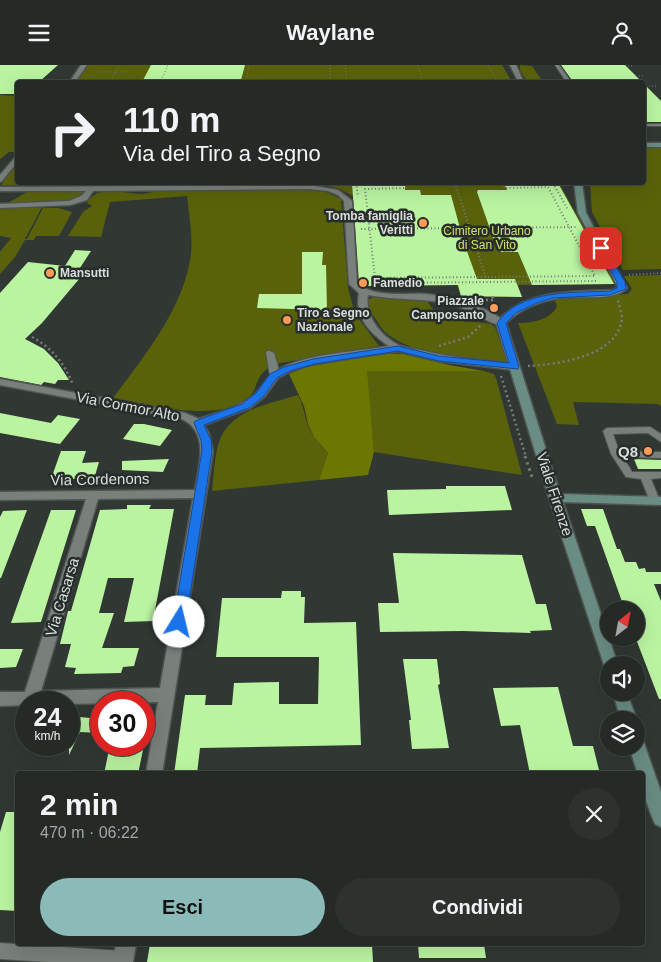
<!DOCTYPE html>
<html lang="it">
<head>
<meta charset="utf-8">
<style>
	body { margin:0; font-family:Helvetica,sans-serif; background:#2d322f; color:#f1f3f6; height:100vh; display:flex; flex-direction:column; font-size:19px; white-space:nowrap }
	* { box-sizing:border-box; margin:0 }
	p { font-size:16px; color:#a3a7a7 }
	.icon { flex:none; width:28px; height:28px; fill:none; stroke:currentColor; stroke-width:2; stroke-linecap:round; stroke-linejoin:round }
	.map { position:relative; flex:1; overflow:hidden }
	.drawer { position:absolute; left:15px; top:706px; width:630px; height:175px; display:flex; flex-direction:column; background:#252a27; border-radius:5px; box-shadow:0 5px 20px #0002,0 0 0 1px #424644 }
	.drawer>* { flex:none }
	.banner { position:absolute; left:15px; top:15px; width:631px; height:105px; border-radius:5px; box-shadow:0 5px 20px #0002,0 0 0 1px #424644; background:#252a27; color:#f1f3f6; overflow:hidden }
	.needle { width:32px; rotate:31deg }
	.fabs { position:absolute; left:600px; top:536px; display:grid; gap:10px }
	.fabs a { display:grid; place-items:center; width:45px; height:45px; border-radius:50%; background:#252a27; box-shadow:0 5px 20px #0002,0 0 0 1px #424644; font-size:25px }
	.speed { position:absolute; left:15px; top:626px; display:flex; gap:10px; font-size:25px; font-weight:700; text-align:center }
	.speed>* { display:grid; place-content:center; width:65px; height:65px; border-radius:50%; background:#252a27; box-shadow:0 5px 20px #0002,0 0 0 1px #424644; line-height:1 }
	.speed small { font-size:12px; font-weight:400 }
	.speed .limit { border:8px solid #d22; background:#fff; color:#111 }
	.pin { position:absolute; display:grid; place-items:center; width:42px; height:42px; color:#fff; margin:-21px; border-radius:10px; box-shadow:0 2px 8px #0006 }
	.me { position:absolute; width:55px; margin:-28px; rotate:9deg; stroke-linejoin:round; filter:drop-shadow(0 0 4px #0008) }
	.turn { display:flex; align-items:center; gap:18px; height:105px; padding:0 25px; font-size:22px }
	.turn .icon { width:65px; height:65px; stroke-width:2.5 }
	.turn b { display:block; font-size:35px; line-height:42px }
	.round { display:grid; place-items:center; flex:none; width:52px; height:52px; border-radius:26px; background:#2d322f }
	.headline { display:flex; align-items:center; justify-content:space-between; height:85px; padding:0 25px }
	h1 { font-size:30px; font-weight:800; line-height:38px }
	.button { display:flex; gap:10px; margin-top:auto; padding:10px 25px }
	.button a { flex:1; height:58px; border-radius:30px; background:#8bbbb9; color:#111; font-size:20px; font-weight:800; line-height:58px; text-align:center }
	.button a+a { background:#2d322f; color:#f1f3f6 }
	header { display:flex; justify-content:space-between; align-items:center; height:65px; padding:0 25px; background:#252a27; font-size:22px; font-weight:800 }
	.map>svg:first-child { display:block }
</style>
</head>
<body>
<header><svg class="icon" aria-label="menu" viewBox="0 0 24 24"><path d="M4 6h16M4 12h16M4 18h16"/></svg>Waylane<svg class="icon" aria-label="person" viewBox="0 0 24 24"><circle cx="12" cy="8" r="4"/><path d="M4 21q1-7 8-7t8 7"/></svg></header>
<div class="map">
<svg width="661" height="897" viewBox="0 0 661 897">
	<rect width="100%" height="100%" fill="#313834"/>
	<path fill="#59620a" d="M88,0H502L512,17L75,18Z
		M520,0L532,1L543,17H527L520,5Z
		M0,30L17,31V82L14,87H9L0,94Z
		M644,82H661V204L623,205L592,147L590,118H644Z
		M17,97L18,118H571H560L561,122L616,219L518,220L522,232H461L457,220L359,221L353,131L340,124L322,119L1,120Z
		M295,124L326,127L341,134L348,223L355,249L379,281L280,298C273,301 265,304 261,310C255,318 257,325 248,333C216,359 150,339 113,333C145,290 184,243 191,189C193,170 189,150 187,131L110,137L101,172L68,171L83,147L92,141L87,138C96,119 125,129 141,129C147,129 154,126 161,125Z
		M83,125L82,131L69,137L6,139L29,126Z
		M42,142L25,174H27L43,143H58L72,147L59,171H36L34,175H25L15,192L0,209V187L11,173L0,171V143Z
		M661,210V341L658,339L573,337L579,360L557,359L518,258C532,258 551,255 557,241L554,233L628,229L632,224L624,211Z
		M375,231L427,235C437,259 470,255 491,259L495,262L507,297L504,298C469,294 411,291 384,266C381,263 378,257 375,253C371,248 367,243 366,236Z
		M366,306H484L494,309L496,313L522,410L374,387Z
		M298,330C303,339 304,348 307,358C311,370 320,379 328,388L319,415L212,426C214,410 214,392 219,377C230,344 270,339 298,330Z"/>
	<path fill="#6c7701" d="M384,288L403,289L449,300L484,306H367L374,387L368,410L319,415L328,388L314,372L308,359L304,341L289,309L306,302Z"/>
	<path fill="#baf4a1" d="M0,0H58L39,17H18V29H0Z
		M151,0H245L241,15L235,17H142Z
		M561,0H625L643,18H574Z
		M644,19L661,36V57H644Z
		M352,118H405V125H420L421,130H451L464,178L477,214H515L522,232L461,231L458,220L365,221L359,217Z
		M504,118H558L614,219L532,220L518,187H501L497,178H495L477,127L478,125H507Z
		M75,185L91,186L78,206L85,207L42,258L25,274L44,284L58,298L69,315H58L55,319L44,317L41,320L0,312V228L28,197L65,201Z
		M302,187H323L322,200H326L327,245L257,243L259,229H302Z
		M0,348L51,358L58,350L80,354L60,379L0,368Z
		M134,359H144L172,365L160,381L123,374Z
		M61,386H86L82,398L99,397L94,414H51Z
		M169,394L163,407L122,405V396Z
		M634,394L661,395V404H638Z
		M446,421H505L512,445L389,450L387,425L446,424Z
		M127,440H151L149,444H174L153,556L124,557L134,513H108L99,548H114L102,583H139L134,601L123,602L121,608L74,609L76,603L65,602L71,579H60L68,546H71L100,445L127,444Z
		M581,444H603L617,484H620L625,497H636L639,504L645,503L646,507H661V519H654L661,536V634H659L636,574V545H625L595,461H587Z
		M27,445L1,513H0V452L3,446Z
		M51,445H76L41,557L11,558Z
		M393,488L522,490L536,539H546L552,565L530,566L531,568L463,566L380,567L378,538H399Z
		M282,526H301V532H305L304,558L356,557L361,680L200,683L197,709H174L185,630H206L205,640H232L234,618L279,617V639H318L319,592H216L222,533H281Z
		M0,584H23L16,602L0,603Z
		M403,594H437L440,619L438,620L449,683L412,684L409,655H411Z
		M558,622L573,681H593L600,709H530L520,660L501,661L493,623Z
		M69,651L101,654V668L80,667L69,690Z
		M110,680H144L138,709H104Z
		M6,747H18V846L0,845V767Z
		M150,879H372L373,897H147Z
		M418,879H484L486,893H419Z"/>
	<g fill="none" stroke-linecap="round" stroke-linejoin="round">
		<defs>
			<path id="lane" d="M555,0H559L572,18H567Z
				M644,59H661V61H644Z
				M267,286H270L274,288L278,301L277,313H271C268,305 268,296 266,288Z
				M650,362L661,369V377L648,368L613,369L619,386L661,387V393L623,392L632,407H661V413L651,414L660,436L655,439L650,436L641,414L626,412L611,389L603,366L607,363Z
				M0,878L123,886L129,888L131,894L130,897H48L0,894Z"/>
			<path id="street" d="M81,0H87L74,18H69Z
				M510,0H516L524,18H519Z
				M18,89V96L2,116L0,117V110Z
				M309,120L338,125L352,136L357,218C373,233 406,228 426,229C448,231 490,242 506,258L504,260C495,262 469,245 457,241C428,232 398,236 368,230C364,251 382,273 401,281C407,283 414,284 420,285C451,293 483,295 515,299L520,302L515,305L439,296L398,286L314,299L291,306L278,313L264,332L250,343L204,360L209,369L213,386L162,709H146L158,637L69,639V638H26V640L0,641V627H25L86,434L0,435V427L195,425C199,400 210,368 182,354L0,320V314L185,348L199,354C218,347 238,343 254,330C265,320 267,310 281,303C311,288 356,287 389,281C370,268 354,252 359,228L349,219L344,136L338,130L328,126L309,124L93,126L87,135L70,140L0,143V139L69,136L81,131L86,126H0V122ZM193,433L160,623L41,626L98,434Z
				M116,879H136L133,897H113Z"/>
			<path id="secondary" d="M644,78H661V82H644Z
				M574,118H582L586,148L627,223C614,237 580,230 560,233C540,236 520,244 506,258L560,429L661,432V440L563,437L618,600H609V606L604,600L549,433L496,258C524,224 573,227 613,225L618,222L578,148Z
				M613,628H627L637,655L636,657V655H621Z
				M636,671L642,673L644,678L661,727V762L655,759C648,743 642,726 642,709H638L629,682H636Z"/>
		</defs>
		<use href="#lane" stroke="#4f5451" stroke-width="2"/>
		<use href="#street" stroke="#4f5451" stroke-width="3"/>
		<use href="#secondary" stroke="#4f5451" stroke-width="3"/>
		<path stroke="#757b78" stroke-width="1" stroke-dasharray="1 2" stroke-linecap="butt" d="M330,0V18
			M345,0L347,17
			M418,0L423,17
			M488,0L498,17
			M628,1H632
			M99,7H128
			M639,11H644
			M347,17L498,16
			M109,18L120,0
			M160,18L168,0
			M246,18L249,0
			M649,21H656"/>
		<path stroke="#757b78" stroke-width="2" stroke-dasharray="1 2.5" stroke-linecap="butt" d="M356,118L358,132
			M406,118V123L365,124L375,213L595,211L548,122L505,123L502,118
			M455,118L486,213
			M508,118L554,120
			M553,118L568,145
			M357,120H395L396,118
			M361,164L577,162
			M629,210L661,208
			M378,218L597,216"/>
		<path stroke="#757b78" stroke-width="2.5" stroke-dasharray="2 3" stroke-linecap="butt" d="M486,235H494L492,231
			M32,272C53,284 64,298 73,320
			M439,281L468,272L481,260
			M528,301C558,299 617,292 622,254C622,248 619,241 618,235
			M501,311L526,392"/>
		<path stroke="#757b78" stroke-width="3" stroke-dasharray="2.5 4" stroke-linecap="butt" d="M525,391L532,412"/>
		<use href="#lane" fill="#79807c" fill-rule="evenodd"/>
		<use href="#street" fill="#79807c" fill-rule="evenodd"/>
		<use href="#secondary" fill="#698c84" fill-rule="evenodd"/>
	</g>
	<path fill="#1a73e8" stroke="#114b97" d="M598,181L605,183L625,217L626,224L610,230L553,233L537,238L516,248L506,258L519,302L518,304L439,296L398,286L314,299L290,306L277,313L263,332L249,343L204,360L211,375L212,386L186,557L184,561L179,563L175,561L173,557L202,386L201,375L194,358L195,356L242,339L256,328L270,309L284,302L313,294L398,281L439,291L509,298L497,258C520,224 573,228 610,226L617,223V217L597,183Z"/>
	<g fill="#fe9b58" stroke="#272d2a" stroke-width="2">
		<circle cx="423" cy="158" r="5"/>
		<circle cx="50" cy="208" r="5"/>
		<circle cx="363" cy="218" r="5"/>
		<circle cx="494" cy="243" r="5"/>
		<circle cx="287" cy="255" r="5"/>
		<circle cx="648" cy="386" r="5"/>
	</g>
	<g text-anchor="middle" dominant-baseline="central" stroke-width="5" stroke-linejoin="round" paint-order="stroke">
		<g font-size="12" font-weight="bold" fill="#dadedc" stroke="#272d2a" text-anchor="start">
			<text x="413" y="151" text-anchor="end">Tomba famiglia<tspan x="413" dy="14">Veritti</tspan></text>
			<text x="60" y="208">Mansutti</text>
			<text x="373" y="218">Famedio</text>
			<text x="484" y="236" text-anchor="end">Piazzale<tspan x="484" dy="14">Camposanto</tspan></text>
			<text x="297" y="248">Tiro a Segno<tspan x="297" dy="14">Nazionale</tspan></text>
		</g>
		<g font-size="12" fill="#d1e261" stroke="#272d2a">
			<text x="487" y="166">Cimitero Urbano<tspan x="487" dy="14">di San Vito</tspan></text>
		</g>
		<g font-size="15" fill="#dadedc" stroke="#272d2a">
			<text transform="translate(128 341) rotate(11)">Via Cormor Alto</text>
			<text transform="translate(100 414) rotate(-1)">Via Cordenons</text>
			<text transform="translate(555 429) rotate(72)">Viale Firenze</text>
			<text transform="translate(62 532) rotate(-73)">Via Casarsa</text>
		</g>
		<g font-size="15" font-weight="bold" fill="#dadedc" stroke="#272d2a" text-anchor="end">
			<text x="638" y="386">Q8</text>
		</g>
	</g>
</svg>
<div class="fabs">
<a><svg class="needle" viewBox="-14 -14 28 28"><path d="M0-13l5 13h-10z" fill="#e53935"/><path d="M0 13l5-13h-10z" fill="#a3a7a7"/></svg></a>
<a><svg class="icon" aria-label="sound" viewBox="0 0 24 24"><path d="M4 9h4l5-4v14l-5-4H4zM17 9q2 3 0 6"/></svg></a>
<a><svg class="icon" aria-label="layers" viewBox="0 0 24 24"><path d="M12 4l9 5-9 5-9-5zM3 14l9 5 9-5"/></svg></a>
</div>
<div class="speed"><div>24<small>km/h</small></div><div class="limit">30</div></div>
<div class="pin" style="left:601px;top:183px;background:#d93025"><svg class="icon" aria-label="arrive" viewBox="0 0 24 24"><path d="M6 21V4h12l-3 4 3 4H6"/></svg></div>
<svg class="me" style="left:179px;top:557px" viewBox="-20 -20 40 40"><circle r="19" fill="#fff"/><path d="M0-13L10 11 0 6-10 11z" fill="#1a73e8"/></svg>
<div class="banner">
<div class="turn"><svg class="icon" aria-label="right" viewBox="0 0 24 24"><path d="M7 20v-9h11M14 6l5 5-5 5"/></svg><div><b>110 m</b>Via del Tiro a Segno</div></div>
</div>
<section class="drawer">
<div class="headline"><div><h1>2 min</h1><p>470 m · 06:22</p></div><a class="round"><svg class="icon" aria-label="close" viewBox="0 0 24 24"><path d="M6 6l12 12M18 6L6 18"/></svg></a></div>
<div class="button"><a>Esci</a><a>Condividi</a></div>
</section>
</div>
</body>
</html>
